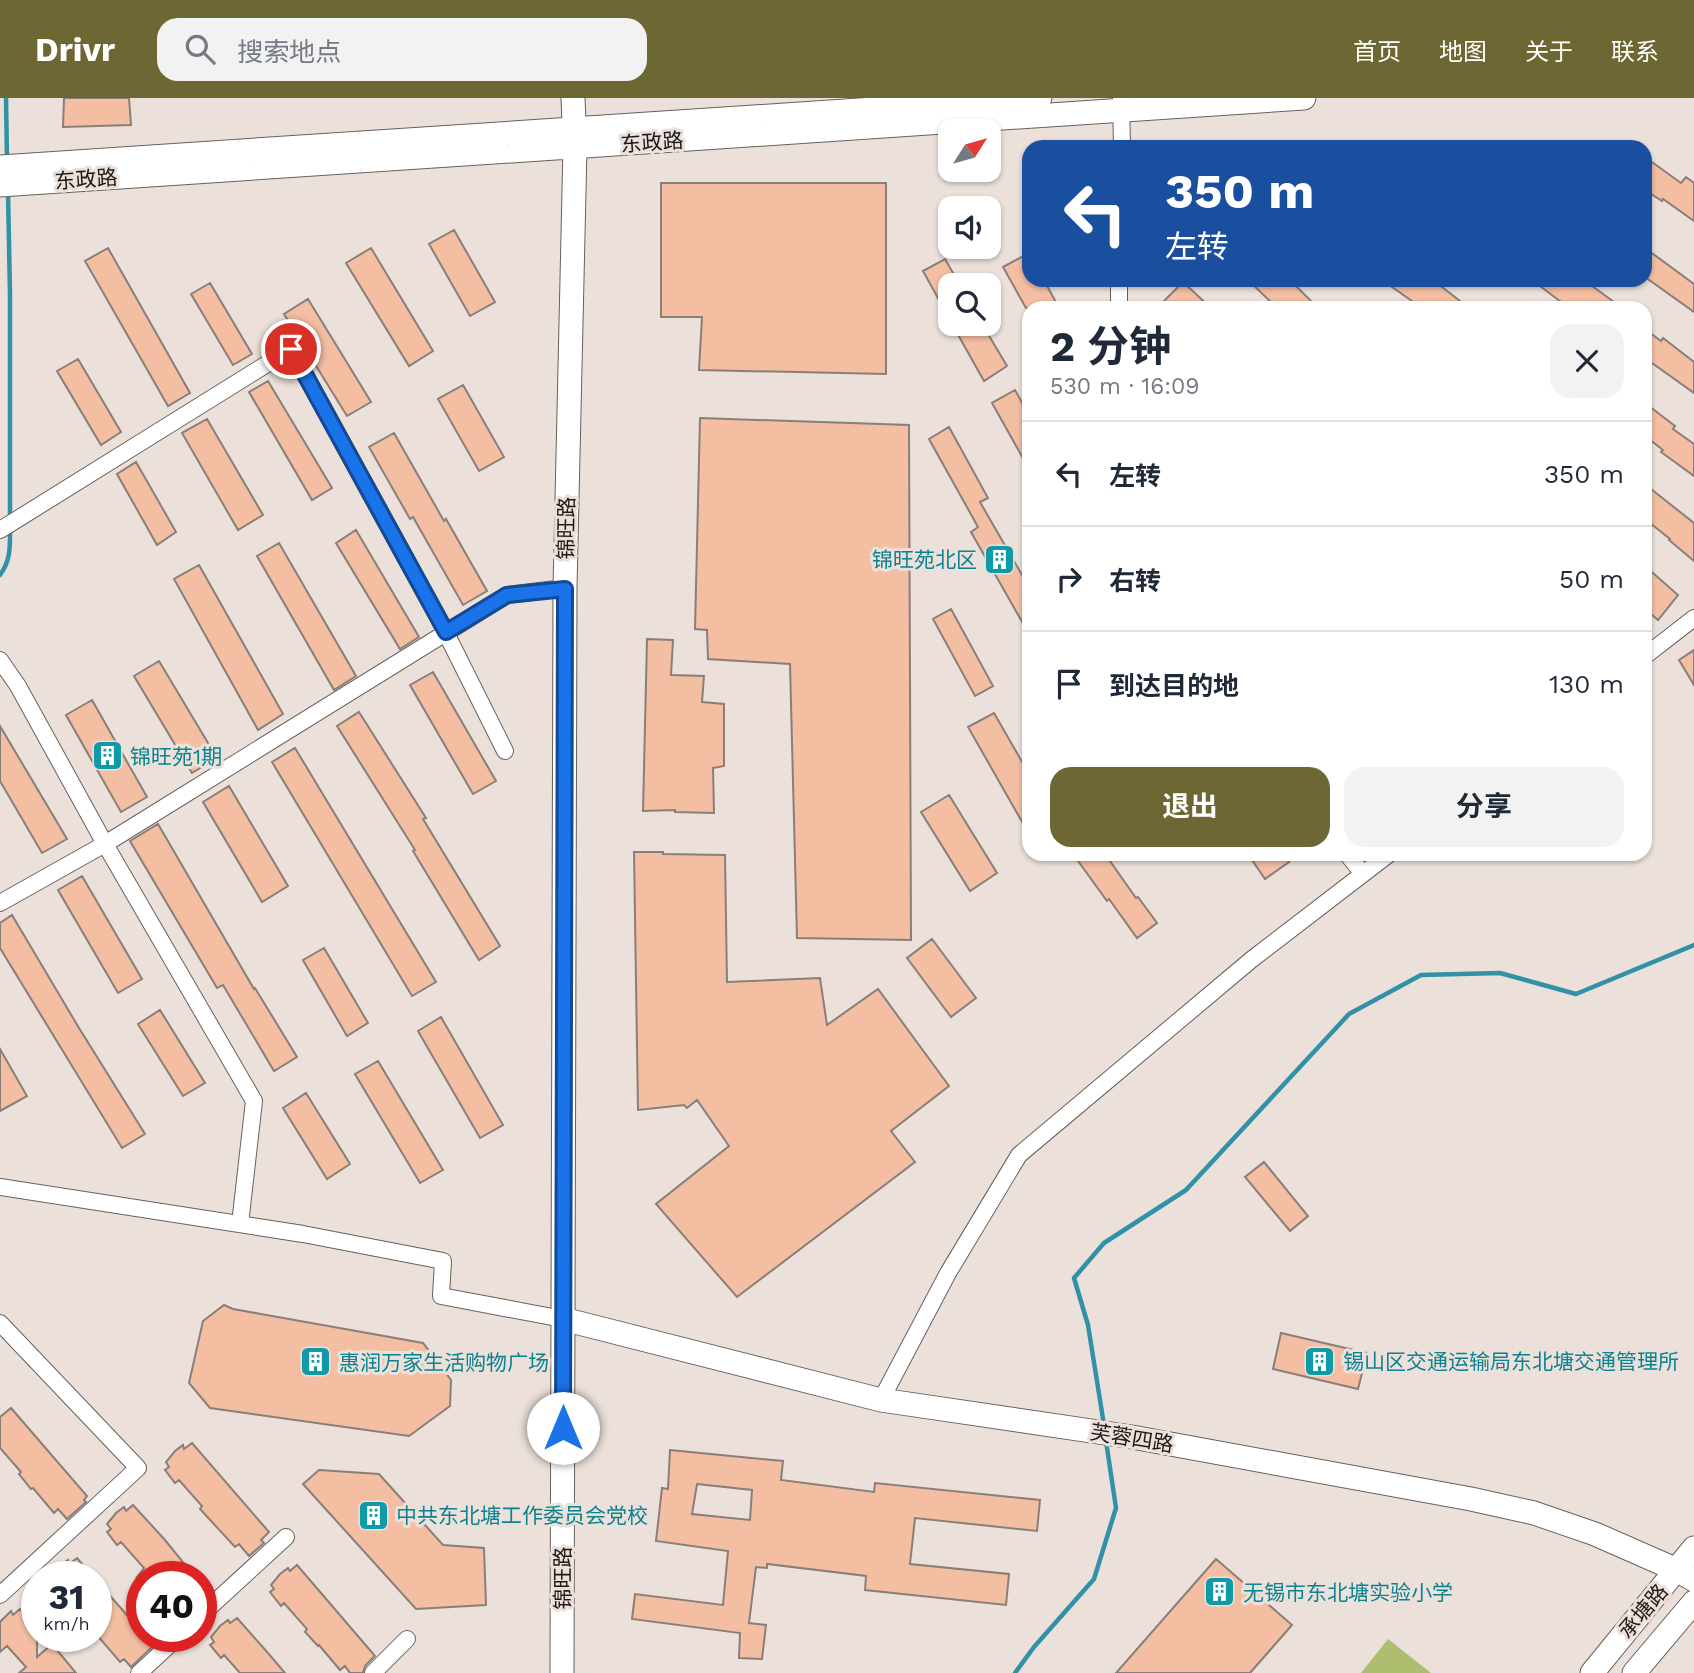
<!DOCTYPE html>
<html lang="zh">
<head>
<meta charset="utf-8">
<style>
	body { margin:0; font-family:"Work Sans","Noto Sans SC",sans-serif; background:#f2f2f3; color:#1f2937; height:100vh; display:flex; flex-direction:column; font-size:26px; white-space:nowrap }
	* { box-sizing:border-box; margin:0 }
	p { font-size:23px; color:#747a83 }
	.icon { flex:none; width:38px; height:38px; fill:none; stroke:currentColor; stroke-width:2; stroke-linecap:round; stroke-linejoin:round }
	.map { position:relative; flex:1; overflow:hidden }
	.panel { position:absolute; left:1022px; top:203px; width:630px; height:560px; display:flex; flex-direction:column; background:#fff; border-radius:21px; box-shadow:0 2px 5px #0004 }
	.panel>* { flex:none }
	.top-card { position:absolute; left:1022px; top:42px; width:630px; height:147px; border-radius:21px; box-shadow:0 2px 5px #0004; background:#1a4fa0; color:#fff; overflow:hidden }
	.needle { width:46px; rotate:53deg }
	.tools { position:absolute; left:938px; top:21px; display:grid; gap:14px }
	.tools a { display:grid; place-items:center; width:63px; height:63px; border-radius:14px; background:#fff; box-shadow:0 2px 5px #0004; font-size:35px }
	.speed { position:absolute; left:21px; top:1463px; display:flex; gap:14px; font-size:35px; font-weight:700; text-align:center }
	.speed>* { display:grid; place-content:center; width:91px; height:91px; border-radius:50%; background:#fff; box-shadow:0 2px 5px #0004; line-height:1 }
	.speed small { font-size:18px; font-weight:400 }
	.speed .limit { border:10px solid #d22; background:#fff; color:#111 }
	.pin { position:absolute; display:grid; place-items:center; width:60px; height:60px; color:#fff; margin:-30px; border:4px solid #fff; border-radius:50%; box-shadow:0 2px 7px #0007 }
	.me { position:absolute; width:77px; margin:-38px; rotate:0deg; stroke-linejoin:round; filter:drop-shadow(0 0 5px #0008) }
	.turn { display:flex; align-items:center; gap:24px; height:147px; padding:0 28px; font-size:32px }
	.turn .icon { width:91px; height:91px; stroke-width:2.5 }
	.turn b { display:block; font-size:49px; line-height:60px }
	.round { display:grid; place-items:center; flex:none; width:74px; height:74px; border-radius:21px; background:#f2f2f3 }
	.overview { display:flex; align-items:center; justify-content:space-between; height:119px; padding:0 28px }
	h1 { font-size:42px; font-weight:700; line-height:52px }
	.cta { display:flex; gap:14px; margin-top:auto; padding:14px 28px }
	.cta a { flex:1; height:80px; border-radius:21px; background:#6d6733; color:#fff; font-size:28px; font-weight:700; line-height:80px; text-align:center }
	.cta a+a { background:#f2f2f3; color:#1f2937 }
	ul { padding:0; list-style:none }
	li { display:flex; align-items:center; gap:21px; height:105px; padding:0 28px; border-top:2px solid #e0e1e3 }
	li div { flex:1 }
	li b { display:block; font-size:26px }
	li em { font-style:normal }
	header { display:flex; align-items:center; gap:42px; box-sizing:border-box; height:98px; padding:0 35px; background:#6d6733; color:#fff }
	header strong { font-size:33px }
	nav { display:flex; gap:38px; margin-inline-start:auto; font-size:24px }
	.search { width:490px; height:63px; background:#f2f2f3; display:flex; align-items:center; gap:18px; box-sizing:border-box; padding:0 24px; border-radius:21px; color:#747a83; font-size:26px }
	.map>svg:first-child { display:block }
</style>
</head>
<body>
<header>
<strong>Drivr</strong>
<div class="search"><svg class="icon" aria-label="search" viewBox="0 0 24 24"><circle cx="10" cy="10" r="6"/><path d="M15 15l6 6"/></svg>搜索地点</div>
<nav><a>首页</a><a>地图</a><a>关于</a><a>联系</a></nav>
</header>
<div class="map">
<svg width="1694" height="1575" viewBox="0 0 1694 1575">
	<rect width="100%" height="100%" fill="#ebe0da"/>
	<path fill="#adbe6e" d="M1388,1541L1431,1575H1361Z"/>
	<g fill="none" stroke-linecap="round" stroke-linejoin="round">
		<path stroke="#3191a6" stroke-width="4.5" d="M6,0L7,62
			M8,95L10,196V422
			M0,477C11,462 10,448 10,431
			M1104,1327L1088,1227L1074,1180L1104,1145L1186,1092L1349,916L1421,877L1500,875L1576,896L1694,847
			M1015,1575L1034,1549L1094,1481L1116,1410L1106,1343"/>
	</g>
	<path fill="#f3bea1" stroke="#897f7a" stroke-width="2" fill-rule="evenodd" d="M64,0H129L131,27L63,29Z
		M1645,59L1681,85L1686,79L1694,85V123L1663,101L1662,103L1645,92Z
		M661,85H886V276L699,272L702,219H661Z
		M454,132L495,204L470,218L429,146Z
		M108,150L190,295L168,308L85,163Z
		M371,150L433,253L409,268L346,165Z
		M1645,150L1694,186V214L1645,179Z
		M1029,155V182H1044L1059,210H1026L1003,169Z
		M945,161L960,187H950V222L923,173Z
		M1248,182H1290L1312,204L1306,210H1277Z
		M1382,182H1433L1469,210H1422Z
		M1532,182H1584L1622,210H1569Z
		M1183,184L1211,210H1157Z
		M210,185L252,256L233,267L191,196Z
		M308,201L371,304L347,318L284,216Z
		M952,226H982L1007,268L984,283Z
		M1645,231L1661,243L1663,240L1694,264V295L1645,260Z
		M78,261L121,334L101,347L57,273Z
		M268,283L332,390L312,402L249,294Z
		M463,287L504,359L479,373L438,301Z
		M1015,292L1029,317V371L992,305Z
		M1645,305L1675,328L1673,331L1694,346V378L1661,354L1663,352L1645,338Z
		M700,320L909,327L911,842L797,840L790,566L708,561L707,532L695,531Z
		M207,321L263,417L238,432L182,335Z
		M949,329L988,400L980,404L1029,489V536L971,434L978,429L929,341Z
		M394,335L444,423L446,421L487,493L463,507L413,419L410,421L369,349Z
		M136,364L176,434L157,447L117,376Z
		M1651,391L1694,425V463L1669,442L1670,441L1645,421V398Z
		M356,432L419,539L400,551L336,445Z
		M279,445L356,578L334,592L257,458Z
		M199,467L283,616L258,632L174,481Z
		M1645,468L1678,497L1658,522L1645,511Z
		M951,511L993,588L975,598L933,521Z
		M647,541L673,542L671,577L704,578L702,604L724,606V668L713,670L714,715L675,714V712L643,713Z
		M1694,552V587L1679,562Z
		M159,563L217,660L192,675L134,578Z
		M433,574L496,683L473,696L410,587Z
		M92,602L147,699L121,714L66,617Z
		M359,614L426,720L423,721L500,848L479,862L413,753L415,752L337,628Z
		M994,615L1029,676V736L968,629Z
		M0,628L67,741L42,755L0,683Z
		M295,650L436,884L412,898L272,664Z
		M229,688L288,788L262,804L203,704Z
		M949,697L997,775L970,793L921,714Z
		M158,726L254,891L255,890L297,959L274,973L223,887L217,890L130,743Z
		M634,754H663V756L725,757L727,884L820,880L827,927L878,891L949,988L891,1033L915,1064L737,1199L656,1106L729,1048L697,1002L687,1010L684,1007L638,1012Z
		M1073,756H1105L1136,800L1138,799L1157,825L1137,840L1109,801L1107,803Z
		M1248,756H1283L1289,764L1265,781Z
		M82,778L142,881L118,895L58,792Z
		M12,817L79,930L145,1036L122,1050L0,850V825Z
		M932,841L976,900L951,919L907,860Z
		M324,850L368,925L347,938L303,862Z
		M160,912L205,985L183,998L138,926Z
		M441,919L503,1027L480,1040L418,933Z
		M0,951L27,998L0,1013Z
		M378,963L443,1072L420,1085L355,976Z
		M306,995L350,1066L327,1081L283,1010Z
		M1264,1064L1308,1118L1290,1133L1245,1079Z
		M224,1207L233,1211L423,1245L451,1282L450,1308L409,1338L210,1310L189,1285L203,1223Z
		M1281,1235L1367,1255L1358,1291L1273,1271Z
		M11,1310L87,1398L84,1402L86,1404L67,1421L58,1411L54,1415L33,1390L31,1391L19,1376L21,1374L0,1350V1319Z
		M192,1345L269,1434L261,1442L264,1445L249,1458L239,1446L235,1449L200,1411L202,1408L179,1382L175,1385L165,1372L169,1369L166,1364L175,1353L183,1347L184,1351Z
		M670,1352L783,1363L781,1382L874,1394L875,1385L1040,1402L1037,1433L915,1420L910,1466L1009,1476L1006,1507L865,1492L866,1478L767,1466V1470L756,1469L749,1525L766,1527L762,1561L739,1560L740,1535L632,1521L635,1496L723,1507L728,1453L656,1443L662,1390L668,1391ZM697,1386L752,1392L750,1422L692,1416Z
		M319,1372L379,1376L443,1447L484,1450L486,1507L416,1511L303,1386Z
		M133,1407L165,1442L195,1479H137L144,1470L121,1444L117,1447L107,1434L111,1431L107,1426L116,1415L124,1409L126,1413Z
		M77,1460L93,1479H53L60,1468L68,1462L69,1466Z
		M1216,1461L1292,1527L1250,1575H1116Z
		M297,1467L375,1558L365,1568L363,1575H350L345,1568L340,1572L319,1547L318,1548L305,1534L307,1531L284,1505L281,1508L270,1494L274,1491L271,1487L280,1476L288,1470L290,1473Z
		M96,1482L142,1534V1538H145L153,1548L131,1569L124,1561L120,1564L96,1536Z
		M20,1511L37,1530V1559L52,1546L76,1575H19L26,1569L7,1548L0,1554V1524L11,1513L13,1517Z
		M237,1520L268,1555L285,1575H240L224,1557L221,1560L210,1547L214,1544L211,1539L220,1528L228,1522L230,1525Z"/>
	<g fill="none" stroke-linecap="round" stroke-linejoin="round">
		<defs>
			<path id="street" d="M1121,0L1122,49
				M1119,210V182
				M0,432L291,251L439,521L505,653
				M1645,558L1694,520
				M0,562L18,588L105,746L254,1003L240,1126
				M1347,756L1363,776
				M0,805L105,746L507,497L565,490
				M0,1089L303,1136L443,1163L441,1198L563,1221
				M0,1225L138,1370L0,1497
				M881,1302L948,1175L1019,1057L1251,862L1389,756
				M201,1517L286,1439
				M139,1575L179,1538
				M373,1575L407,1541"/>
			<path id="secondary" d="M0,69C347,48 693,21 1040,0
				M0,87L1304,0
				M563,1221L881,1302L1132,1339L1471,1401L1534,1415L1595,1436L1677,1472L1694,1482
				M562,1575L565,490L575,49L573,0
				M1592,1575L1694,1450
				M1634,1575L1694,1504"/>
		</defs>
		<use href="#street" stroke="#69605b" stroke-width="18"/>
		<use href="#secondary" stroke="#69605b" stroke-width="25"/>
		<use href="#street" stroke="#fff" stroke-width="16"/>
		<use href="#secondary" stroke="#fff" stroke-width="23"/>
	</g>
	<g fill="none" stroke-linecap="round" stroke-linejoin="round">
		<defs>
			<path id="route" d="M291,251L446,534L507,497L565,491L563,1330"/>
		</defs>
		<use href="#route" stroke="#114b97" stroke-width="18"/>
		<use href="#route" stroke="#1a73e8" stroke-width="12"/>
	</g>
	<defs>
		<symbol id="building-square" viewBox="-11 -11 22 22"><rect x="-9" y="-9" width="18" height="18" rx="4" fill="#0f9aa8" stroke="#ebe0da"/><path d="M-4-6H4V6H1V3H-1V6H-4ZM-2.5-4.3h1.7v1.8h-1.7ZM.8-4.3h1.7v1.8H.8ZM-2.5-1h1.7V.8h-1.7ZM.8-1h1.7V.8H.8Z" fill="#fff"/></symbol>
	</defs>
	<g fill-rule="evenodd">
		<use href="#building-square" x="982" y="444" width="35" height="35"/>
		<use href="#building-square" x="90" y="640" width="35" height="35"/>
		<use href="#building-square" x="1302" y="1246" width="35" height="35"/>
		<use href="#building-square" x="298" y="1246" width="35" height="35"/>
		<use href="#building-square" x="356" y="1400" width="35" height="35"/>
		<use href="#building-square" x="1202" y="1476" width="35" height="35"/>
	</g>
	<g text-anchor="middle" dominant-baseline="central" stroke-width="6" stroke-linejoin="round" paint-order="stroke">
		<g font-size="21" fill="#1d1917" stroke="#ebe0da">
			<text transform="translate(652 44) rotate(-4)">东政路</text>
			<text transform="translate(86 81) rotate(-4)">东政路</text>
			<text transform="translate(566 430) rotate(-89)">锦旺路</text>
			<text transform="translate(1132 1340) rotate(9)">芙蓉四路</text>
			<text transform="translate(562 1480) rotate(-90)">锦旺路</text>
			<text transform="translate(1643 1513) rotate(-50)">承塘路</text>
		</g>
		<g font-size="21" fill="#0d838f" stroke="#ebe0da" text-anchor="start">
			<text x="977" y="461" text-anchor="end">锦旺苑北区</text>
			<text x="130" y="658">锦旺苑1期</text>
			<text x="1343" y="1263">锡山区交通运输局东北塘交通管理所</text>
			<text x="339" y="1264">惠润万家生活购物广场</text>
			<text x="396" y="1417">中共东北塘工作委员会党校</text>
			<text x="1243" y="1494">无锡市东北塘实验小学</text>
		</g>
	</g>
</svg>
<div class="tools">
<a><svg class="needle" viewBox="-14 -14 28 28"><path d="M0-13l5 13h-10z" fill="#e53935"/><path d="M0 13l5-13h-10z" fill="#747a83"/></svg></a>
<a><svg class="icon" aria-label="sound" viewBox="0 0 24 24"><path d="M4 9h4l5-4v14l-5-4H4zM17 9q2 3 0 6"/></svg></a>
<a><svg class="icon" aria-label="search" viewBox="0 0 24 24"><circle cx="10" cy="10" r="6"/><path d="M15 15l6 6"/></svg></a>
</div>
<div class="speed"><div>31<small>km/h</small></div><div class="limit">40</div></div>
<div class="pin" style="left:291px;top:251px;background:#d93025"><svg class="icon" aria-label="arrive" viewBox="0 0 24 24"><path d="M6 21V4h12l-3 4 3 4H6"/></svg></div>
<svg class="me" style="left:563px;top:1330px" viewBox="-20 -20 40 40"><circle r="19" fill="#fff"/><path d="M0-13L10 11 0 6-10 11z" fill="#1a73e8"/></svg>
<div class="top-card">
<div class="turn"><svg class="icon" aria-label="left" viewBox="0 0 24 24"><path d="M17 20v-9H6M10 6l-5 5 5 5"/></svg><div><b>350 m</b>左转</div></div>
</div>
<section class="panel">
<div class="overview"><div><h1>2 分钟</h1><p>530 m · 16:09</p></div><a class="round"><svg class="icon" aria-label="close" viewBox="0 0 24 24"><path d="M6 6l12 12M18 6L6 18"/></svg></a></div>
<ul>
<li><svg class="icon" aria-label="left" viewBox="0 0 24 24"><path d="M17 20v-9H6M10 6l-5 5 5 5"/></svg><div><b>左转</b></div><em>350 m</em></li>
<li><svg class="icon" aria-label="right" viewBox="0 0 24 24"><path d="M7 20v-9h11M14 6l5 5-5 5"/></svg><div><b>右转</b></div><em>50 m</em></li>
<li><svg class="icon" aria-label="arrive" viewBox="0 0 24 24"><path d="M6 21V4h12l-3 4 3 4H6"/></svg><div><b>到达目的地</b></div><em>130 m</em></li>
</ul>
<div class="cta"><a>退出</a><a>分享</a></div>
</section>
</div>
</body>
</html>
